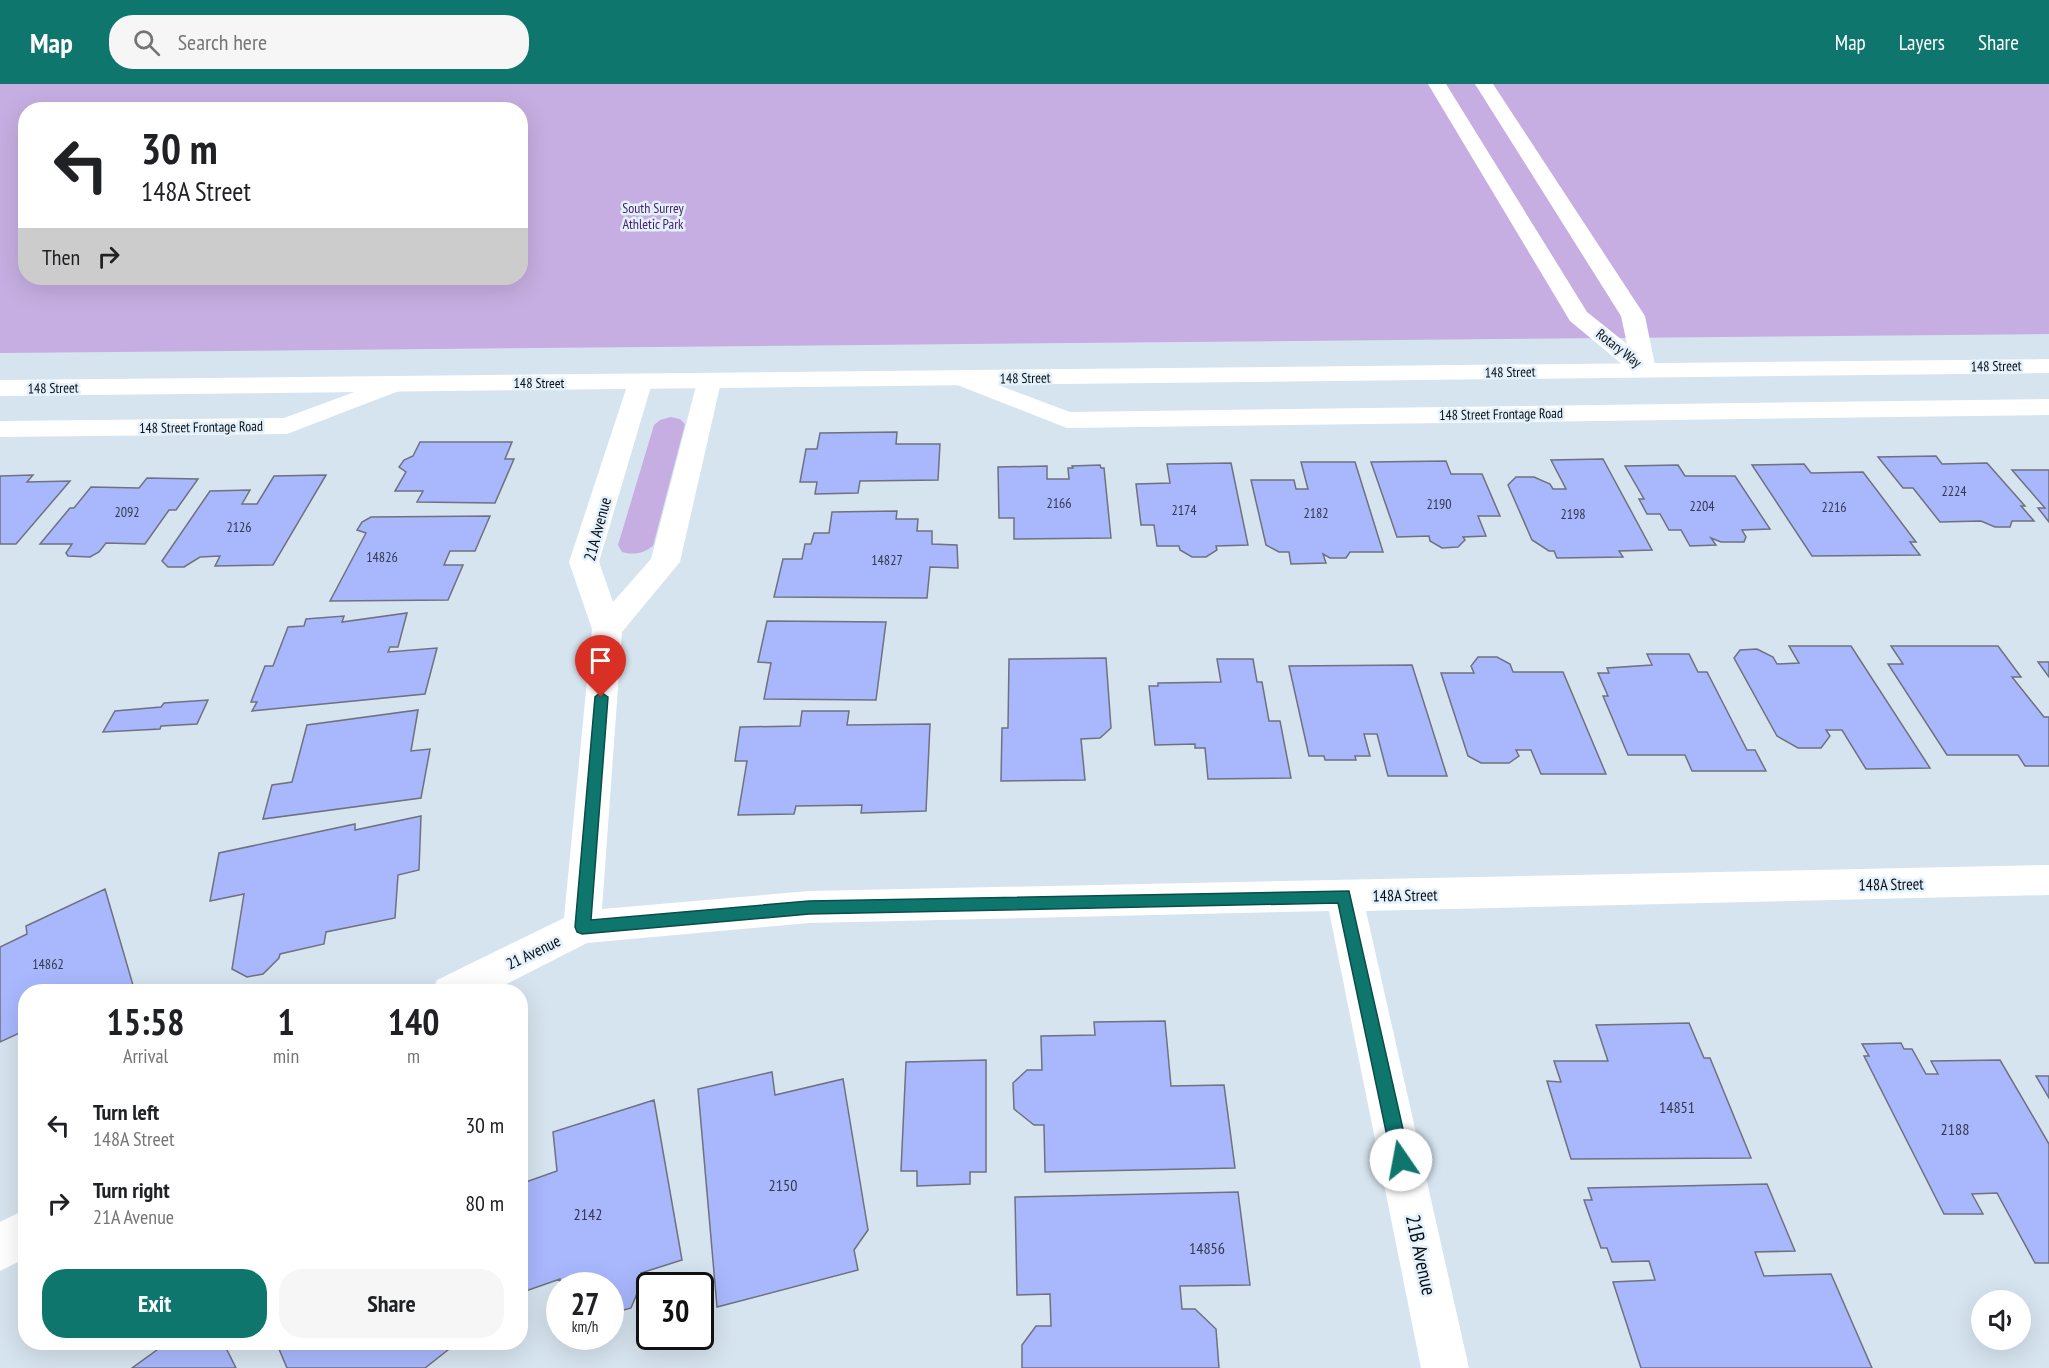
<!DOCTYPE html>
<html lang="en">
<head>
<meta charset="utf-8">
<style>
	body { margin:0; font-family:"PT Sans Narrow",sans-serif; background:#f6f6f6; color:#202124; height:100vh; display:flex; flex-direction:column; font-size:22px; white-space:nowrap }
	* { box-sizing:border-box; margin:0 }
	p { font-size:20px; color:#757577 }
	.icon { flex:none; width:33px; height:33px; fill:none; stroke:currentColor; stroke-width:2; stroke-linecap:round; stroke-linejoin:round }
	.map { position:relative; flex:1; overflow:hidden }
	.panel { position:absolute; left:18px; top:900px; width:510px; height:366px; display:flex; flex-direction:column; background:#fff; border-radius:24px; box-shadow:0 6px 24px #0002 }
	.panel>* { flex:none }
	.hud { position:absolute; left:18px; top:18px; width:510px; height:183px; border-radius:24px; box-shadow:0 6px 24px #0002; background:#fff; color:#202124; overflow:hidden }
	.buttons { position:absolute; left:1971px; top:1206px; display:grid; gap:12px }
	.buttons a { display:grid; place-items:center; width:60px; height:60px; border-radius:50%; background:#fff; box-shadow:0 6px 24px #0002; font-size:30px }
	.speed { position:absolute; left:546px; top:1188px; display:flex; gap:12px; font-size:30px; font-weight:700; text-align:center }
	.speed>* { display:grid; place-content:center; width:78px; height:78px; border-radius:50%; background:#fff; box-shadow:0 6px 24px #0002; line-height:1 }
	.speed small { font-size:15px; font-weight:400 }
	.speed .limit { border:3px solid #111; border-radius:9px; background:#fff; color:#111 }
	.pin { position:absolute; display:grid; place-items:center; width:51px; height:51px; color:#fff; margin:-62px -26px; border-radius:50% 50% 50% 0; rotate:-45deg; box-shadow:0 0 6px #0007 }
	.pin .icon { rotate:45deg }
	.me { position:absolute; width:66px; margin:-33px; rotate:348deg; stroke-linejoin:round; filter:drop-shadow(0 0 4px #0008) }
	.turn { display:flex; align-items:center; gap:21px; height:126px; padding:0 24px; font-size:27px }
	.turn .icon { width:78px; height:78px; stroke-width:2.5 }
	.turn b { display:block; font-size:42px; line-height:51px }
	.then { display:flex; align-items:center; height:57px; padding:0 24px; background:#0003; gap:12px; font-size:22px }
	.eta { display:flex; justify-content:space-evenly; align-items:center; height:102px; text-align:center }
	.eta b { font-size:36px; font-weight:600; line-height:42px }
	.primary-button { display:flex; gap:12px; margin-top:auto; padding:12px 24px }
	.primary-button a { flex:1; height:69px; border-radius:24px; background:#0f766e; color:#fff; font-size:24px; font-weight:600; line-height:69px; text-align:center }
	.primary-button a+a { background:#f6f6f6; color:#202124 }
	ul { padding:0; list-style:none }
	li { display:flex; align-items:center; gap:18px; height:78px; padding:0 24px }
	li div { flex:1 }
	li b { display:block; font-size:22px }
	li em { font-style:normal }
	header { display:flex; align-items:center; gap:36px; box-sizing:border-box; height:84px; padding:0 30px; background:#0f766e; color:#fff }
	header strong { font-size:28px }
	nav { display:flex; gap:33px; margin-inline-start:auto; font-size:21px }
	.search { width:420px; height:54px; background:#f6f6f6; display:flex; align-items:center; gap:15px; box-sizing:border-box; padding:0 21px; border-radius:24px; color:#757577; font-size:22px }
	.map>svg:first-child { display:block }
</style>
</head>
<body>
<header>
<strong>Map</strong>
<div class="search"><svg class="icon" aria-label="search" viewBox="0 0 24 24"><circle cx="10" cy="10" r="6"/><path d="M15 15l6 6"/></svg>Search here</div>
<nav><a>Map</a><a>Layers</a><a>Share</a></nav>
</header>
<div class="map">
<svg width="2049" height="1284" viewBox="0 0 2049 1284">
	<rect width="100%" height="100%" fill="#d6e4ef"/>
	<path fill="#c6aee2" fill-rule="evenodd" d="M0,0H2049V250L0,269ZM26,26H520V194H26Z
		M671,333L680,335L685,340L653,462C642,470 635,471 622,468L618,461L654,341L660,336Z"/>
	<path fill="#a9b8fd" stroke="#6e717f" stroke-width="1.5" d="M897,348L896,360H940L938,396L860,397L858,409L815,410L817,398H800L806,365H817L820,349Z
		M420,358H512L505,375H514L495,419L417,418L423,407H395L406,388L399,383L404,376L413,372Z
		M1936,372L1942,380L1987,379L2025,422H2021L2034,437H2012L2010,443H1995L1981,437L1940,438L1913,404H1903L1878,373Z
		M1603,375L1652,466L1619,467L1623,473L1557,474L1554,467H1549L1532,456L1508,401L1516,393H1534L1550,400L1553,405H1566L1551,376Z
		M1446,377L1451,390H1482L1500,432H1478L1486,452L1463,453L1465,456L1458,463L1442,464L1430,457L1429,452L1397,453L1371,378Z
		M1301,378H1355L1383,468H1350L1346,474H1330L1323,470L1326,479L1291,480L1289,468H1279L1266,461L1251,396H1294L1296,405H1308Z
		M1231,379L1248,461L1216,462L1217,466L1206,473H1192L1180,466L1179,462H1157L1154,441H1141L1136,400L1170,399L1167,380Z
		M1804,380L1811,389L1863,388L1916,458H1910L1920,471L1812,472L1752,381Z
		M1100,381L1101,384H1104L1111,454L1014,455V434H999L998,383L1047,382V395H1069L1068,384H1073L1072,382Z
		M1678,381L1685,392H1735L1770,445L1742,446L1746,453L1744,458H1721L1711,454L1716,461L1690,462L1681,446H1669L1660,430H1647L1639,415H1644L1625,382Z
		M2012,386H2049V438L2038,424H2045Z
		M33,391L27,398L70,397L16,460H0V392Z
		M326,391L273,481L215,482L220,472L200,473L184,483H168L162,477L210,407L250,406L242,420H257L274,392Z
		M147,394L198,395L176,426H169L145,460L106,459L99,468L90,473L68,472L66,469L72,460H40L70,424H74L91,403L139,404Z
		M897,427L896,435H918L917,447H932V460L957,461L958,484L930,483L927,514L774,513L783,475H802L805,460H811L814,449H829L832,428Z
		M490,432L475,467H450L444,481H463L448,516L330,517L366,449L357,446L362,438L371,433Z
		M407,529L398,563H390L388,568L437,564L425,610L252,627L257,618H251L265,582H273L288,543L304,542L306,535L344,532L342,538Z
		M767,537L886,538L876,616L764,615L771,579L758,578Z
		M1789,562H1851L1930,684L1866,685L1842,646H1826L1830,652L1821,664H1798L1777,652L1734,574L1740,566L1757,565L1773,573L1777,580L1799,579Z
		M1891,562H1998L2021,593H2012L2044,633H2049V682H2025L2018,671H1947L1888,580H1903Z
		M1647,570H1689L1698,588H1707L1747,666H1755L1766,687H1692L1685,671H1628L1603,612H1608L1598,589H1609L1607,584L1652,581Z
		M1478,573H1497L1510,580L1513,588H1563L1606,690H1541L1531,666H1516L1519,672L1509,679H1481L1468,672L1441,589H1474L1471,582Z
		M1106,574L1111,644L1100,654L1081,655L1085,696L1001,697L1002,644H1008L1009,575Z
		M1217,575H1253L1257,598H1262L1269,637H1280L1291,694L1208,695L1205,664H1195V660L1155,661L1149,602H1158V599L1221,598Z
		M2038,578H2049V593Z
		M1412,581L1447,692H1388L1377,650H1364L1370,672H1355L1356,676H1325L1324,672H1309L1289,582Z
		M208,616L197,640L161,642L160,645L103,648L115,627L161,623L164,619Z
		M418,626L411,667L430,665L421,714L263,735L272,701L292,698L307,641Z
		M802,627H849L847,641L930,640L926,727L861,729L862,721L796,722L794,730L738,731L747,677H735L740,643L800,642Z
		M421,732L419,786L398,791L395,834L326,848L324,860L280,870L279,874L263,890L247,893L232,885L244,810L210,817L219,769L355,740V746Z
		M105,805L135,908H26V946L0,958V863L27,850L26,842Z
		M1165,937L1171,1002L1224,1001L1235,1084L1045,1088L1044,1041H1034L1014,1025L1013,999L1027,986H1042L1041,952L1095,951L1094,938Z
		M1689,939L1704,974H1710L1751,1074L1571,1075L1547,997L1561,998L1554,977H1608L1596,941Z
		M1901,959L1904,965H1912L1926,990H1938L1931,977L2000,976L2049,1060V1179H2035L1997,1109L1972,1110L1983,1130H1944L1864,972H1869L1862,960Z
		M986,976V1088H970V1100L917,1102V1087H901L906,978Z
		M772,988L775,1011L843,995L868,1146L854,1166L858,1186L717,1223L698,1005Z
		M2036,992H2049V1014Z
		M654,1016L682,1176L641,1189V1200L631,1224L610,1230V1202H561L560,1195L520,1209V1100L557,1087L553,1048Z
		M1767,1100L1795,1167L1755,1168L1764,1192L1831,1190L1872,1284H1641L1613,1198L1655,1196L1649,1177L1612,1178L1607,1164H1601L1584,1116H1592L1588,1104Z
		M1238,1108L1250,1201L1180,1202L1182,1225H1195L1216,1245L1219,1284H1022V1261L1036,1242H1051L1050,1210L1017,1211L1015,1113Z
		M168,1258H223L236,1284H132Z
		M276,1258H458L425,1284H287Z"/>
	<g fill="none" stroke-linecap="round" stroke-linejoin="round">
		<path fill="#fff" fill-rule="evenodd" d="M1428,0H1446L1587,228L1627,260L1621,232L1475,0H1493L1645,232L1656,286L1653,291L1644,293L1635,291L1570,237Z
			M961,287L1070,328L2049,315V331L1067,344L952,299L949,294L952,289Z
			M709,291L718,293L721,298L680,478L622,548L602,825L809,807L2049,781V811L1366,827L1469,1284H1421L1329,827L809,839L587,859L491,908H432L437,896L564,834L592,545L569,478L628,299L631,294L640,292L649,294L652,299L599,478L613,518L651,475L697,298L700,293Z
			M395,293L404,295L407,300L404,305L287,350L0,353V337L284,334Z
			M26,1125V1174L0,1187V1138Z"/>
		<path fill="#fff" fill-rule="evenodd" d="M2049,275V289L0,312V296Z"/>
	</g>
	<path fill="#0f766e" stroke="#0a4d48" stroke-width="1.5" d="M601,608L608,613L591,836L809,817L1349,807L1410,1076L1407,1082L1401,1085L1395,1082L1392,1076L1338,819L809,830L582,850L577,848L575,843L595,613Z"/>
	<g text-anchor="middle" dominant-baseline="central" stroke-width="5" stroke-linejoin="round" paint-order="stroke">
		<g font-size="14" fill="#471c69" stroke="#e3f1fc">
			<text x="653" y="124">South Surrey<tspan x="653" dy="16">Athletic Park</tspan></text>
		</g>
		<g font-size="14" fill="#0a0e12" stroke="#e3f1fc">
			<text transform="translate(1619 264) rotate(38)">Rotary Way</text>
			<text transform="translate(1996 282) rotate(-1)">148 Street</text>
			<text transform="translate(1510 288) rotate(-1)">148 Street</text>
			<text transform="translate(1025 294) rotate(-1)">148 Street</text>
			<text x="539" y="299">148 Street</text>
			<text transform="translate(53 304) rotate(-1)">148 Street</text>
			<text transform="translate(1501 330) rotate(-1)">148 Street Frontage Road</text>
			<text transform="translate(201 343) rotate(-1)">148 Street Frontage Road</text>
		</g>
		<g font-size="14" fill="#32384d">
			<text x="1954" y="407">2224</text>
			<text x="1059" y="419">2166</text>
			<text x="1439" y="420">2190</text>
			<text x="1702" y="422">2204</text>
			<text x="1834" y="423">2216</text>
			<text x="1184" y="426">2174</text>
			<text x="127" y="428">2092</text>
			<text x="1316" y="429">2182</text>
			<text x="1573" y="430">2198</text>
			<text x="239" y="443">2126</text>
			<text x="382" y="473">14826</text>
			<text x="887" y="476">14827</text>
			<text x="48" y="880">14862</text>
		</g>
		<g font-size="16" fill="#0a0e12" stroke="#e3f1fc">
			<text transform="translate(597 445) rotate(-75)">21A Avenue</text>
			<text transform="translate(1891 800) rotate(-1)">148A Street</text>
			<text transform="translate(1405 811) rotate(-1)">148A Street</text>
			<text transform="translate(533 868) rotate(-26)">21 Avenue</text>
		</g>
		<g font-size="16" fill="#32384d">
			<text x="1677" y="1023">14851</text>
			<text x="1955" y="1045">2188</text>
			<text x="783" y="1101">2150</text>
			<text x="588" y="1130">2142</text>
			<text x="1207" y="1164">14856</text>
		</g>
		<g font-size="20" fill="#0a0e12" stroke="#e3f1fc">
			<text transform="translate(1421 1171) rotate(78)">21B Avenue</text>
		</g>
	</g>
</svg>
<div class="buttons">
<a><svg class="icon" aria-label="sound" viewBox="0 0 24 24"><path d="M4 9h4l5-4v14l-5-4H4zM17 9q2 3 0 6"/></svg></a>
</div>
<div class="speed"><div>27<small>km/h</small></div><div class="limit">30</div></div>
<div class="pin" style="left:601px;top:613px;background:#d93025"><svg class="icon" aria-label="arrive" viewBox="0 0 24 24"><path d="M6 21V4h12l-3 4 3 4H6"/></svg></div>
<svg class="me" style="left:1401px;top:1076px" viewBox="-20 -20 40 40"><circle r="19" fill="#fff"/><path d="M0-13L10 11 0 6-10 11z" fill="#0f766e"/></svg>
<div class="hud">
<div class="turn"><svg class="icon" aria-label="left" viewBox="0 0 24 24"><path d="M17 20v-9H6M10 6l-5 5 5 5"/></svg><div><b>30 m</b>148A Street</div></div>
<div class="then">Then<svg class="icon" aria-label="right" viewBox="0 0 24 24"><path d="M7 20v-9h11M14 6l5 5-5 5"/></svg></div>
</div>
<section class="panel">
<div class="eta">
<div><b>15:58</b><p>Arrival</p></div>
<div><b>1</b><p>min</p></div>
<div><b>140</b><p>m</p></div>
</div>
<ul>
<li><svg class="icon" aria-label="left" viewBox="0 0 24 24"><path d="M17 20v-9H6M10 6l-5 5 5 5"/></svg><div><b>Turn left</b><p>148A Street</p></div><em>30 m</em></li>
<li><svg class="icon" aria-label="right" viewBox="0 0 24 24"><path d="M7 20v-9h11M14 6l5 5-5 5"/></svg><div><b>Turn right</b><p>21A Avenue</p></div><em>80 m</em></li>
</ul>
<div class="primary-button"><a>Exit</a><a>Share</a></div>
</section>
</div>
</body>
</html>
